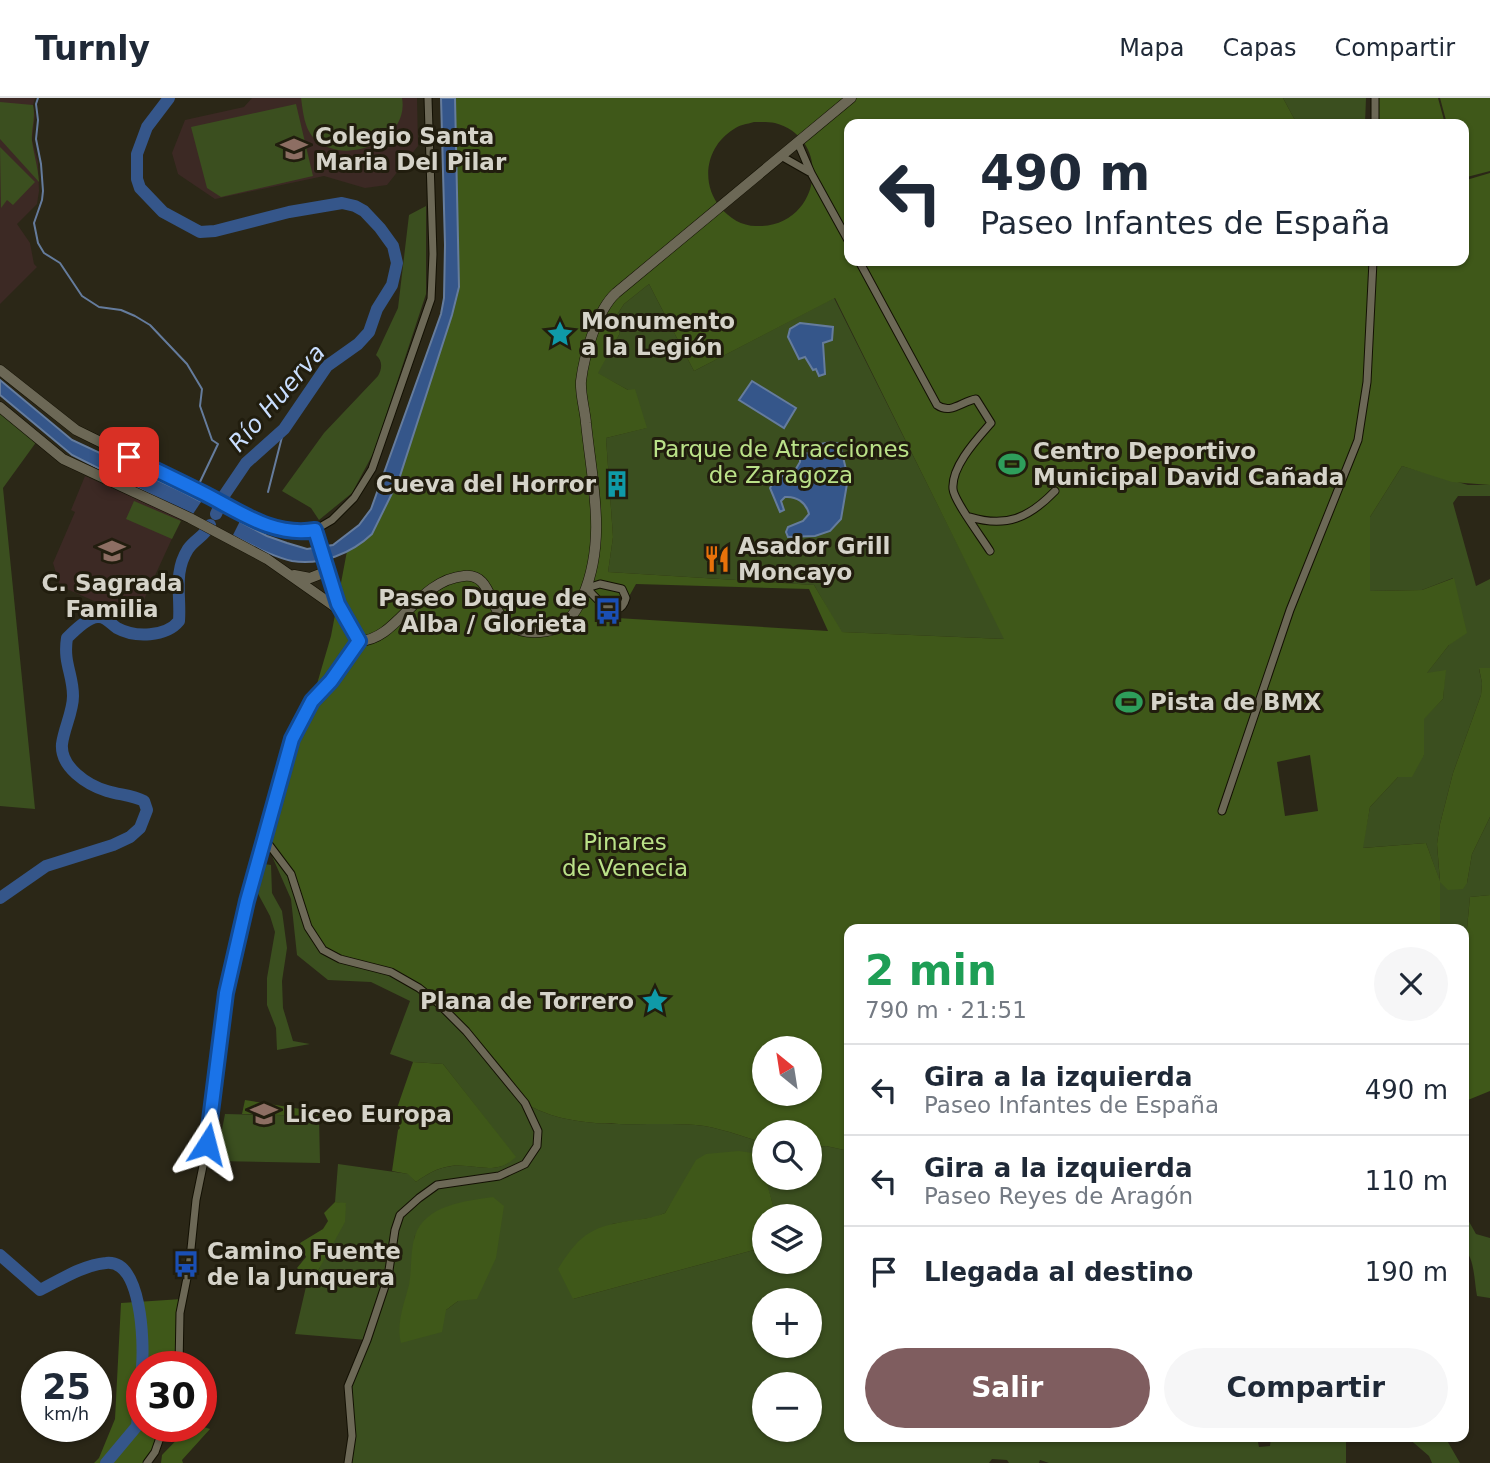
<!DOCTYPE html>
<html lang="es">
<head>
<meta charset="utf-8">
<style>
	body { margin:0; font-family:"DejaVu Sans",sans-serif; background:#f6f6f7; color:#1f2937; height:100vh; display:flex; flex-direction:column; font-size:26px; white-space:nowrap }
	* { box-sizing:border-box; margin:0 }
	p { font-size:23px; color:#747a83 }
	.icon { flex:none; width:38px; height:38px; fill:none; stroke:currentColor; stroke-width:2; stroke-linecap:round; stroke-linejoin:round }
	.map { position:relative; flex:1; overflow:hidden }
	.panel { position:absolute; left:844px; top:826px; width:625px; height:518px; display:flex; flex-direction:column; background:#fff; border-radius:14px; box-shadow:0 2px 5px #0004 }
	.panel>* { flex:none }
	.top-card { position:absolute; left:844px; top:21px; width:625px; height:147px; border-radius:14px; box-shadow:0 2px 5px #0004; background:#fff; color:#1f2937; overflow:hidden }
	.needle { width:46px; rotate:330deg }
	.controls { position:absolute; left:752px; top:938px; display:grid; gap:14px }
	.controls a { display:grid; place-items:center; width:70px; height:70px; border-radius:50%; background:#fff; box-shadow:0 2px 5px #0004; font-size:35px }
	.speed { position:absolute; left:21px; top:1253px; display:flex; gap:14px; font-size:35px; font-weight:700; text-align:center }
	.speed>* { display:grid; place-content:center; width:91px; height:91px; border-radius:50%; background:#fff; box-shadow:0 2px 5px #0004; line-height:1 }
	.speed small { font-size:18px; font-weight:400 }
	.speed .limit { border:10px solid #d22; background:#fff; color:#111 }
	.pin { position:absolute; display:grid; place-items:center; width:60px; height:60px; color:#fff; margin:-30px; border-radius:14px; box-shadow:0 4px 10px #0006 }
	.me { position:absolute; width:77px; margin:-38px; rotate:9deg; stroke-linejoin:round; filter:drop-shadow(0 0 5px #0008) }
	.turn { display:flex; align-items:center; gap:24px; height:147px; padding:0 21px; font-size:32px }
	.turn .icon { width:91px; height:91px; stroke-width:2.5 }
	.turn b { display:block; font-size:49px; line-height:60px }
	.round { display:grid; place-items:center; flex:none; width:74px; height:74px; border-radius:37px; background:#f6f6f7 }
	.overview { display:flex; align-items:center; justify-content:space-between; height:119px; padding:0 21px }
	h1 { font-size:42px; font-weight:600; line-height:52px; color:#1e9e55 }
	.cta { display:flex; gap:14px; margin-top:auto; padding:14px 21px }
	.cta a { flex:1; height:80px; border-radius:42px; background:#7f5d5f; color:#fff; font-size:28px; font-weight:600; line-height:80px; text-align:center }
	.cta a+a { background:#f6f6f7; color:#1f2937 }
	ul { padding:0; list-style:none }
	li { display:flex; align-items:center; gap:21px; height:91px; padding:0 21px; border-top:2px solid #e0e1e3 }
	li div { flex:1 }
	li b { display:block; font-size:26px }
	li em { font-style:normal }
	header { display:flex; align-items:center; gap:42px; box-sizing:border-box; height:98px; padding:0 35px; background:#fff; border-bottom:2px solid #e0e1e3 }
	header strong { font-size:33px }
	nav { display:flex; gap:38px; margin-inline-start:auto; font-size:24px }
	.map>svg:first-child { display:block }
</style>
</head>
<body>
<header>
<strong>Turnly</strong>
<nav><a>Mapa</a><a>Capas</a><a>Compartir</a></nav>
</header>
<div class="map">
<svg width="1490" height="1365" viewBox="0 0 1490 1365">
	<rect width="100%" height="100%" fill="#2b2717"/>
	<path fill="#3c2924" d="M0,0H35L33,7L35,18L32,42L38,64L39,93L37,106L17,126L30,145L34,166L37,169L0,206Z
		M252,0H417L418,48L387,87L365,90L324,78L215,101L178,76L172,55L185,22L244,9Z
		M85,378L181,421L135,521L60,488L53,465L75,414L71,412Z"/>
	<path fill="#3b4f1f" fill-rule="evenodd" d="M301,0H402C410,43 344,69 315,41C304,31 303,13 301,0Z
		M1283,0H1366L1365,26H1297Z
		M0,4L33,7C36,21 31,30 32,43C34,57 38,69 39,84L0,41Z
		M296,6L313,78L221,99L207,90L191,29Z
		M0,49L35,84L13,107L7,102L1,110Z
		M426,108V196L374,354L352,395L319,422L311,410L282,393L324,335L378,278C382,271 383,263 376,257L398,210L409,117Z
		M649,186L694,273L834,200L1005,541L841,534L814,487L608,474L613,439L606,340L646,330L628,292L597,275L620,235L613,223L624,206Z
		M0,310L37,343L3,390L35,711L0,708Z
		M1402,368L1468,387H1490V398H1458L1453,405L1476,488L1490,481V570L1479,571L1482,585L1481,597L1453,675L1440,726L1437,746L1440,784L1467,785L1472,756L1490,719V797L1470,799L1463,872V831H1440V784L1426,745L1362,750L1370,709L1398,679L1424,657V620L1443,601L1445,573L1426,576L1449,547L1453,480L1422,492L1370,493V419Z
		M134,403L181,423L172,441L126,421Z
		M264,740L391,874L439,906L525,1005C574,1035 641,1023 696,1027C719,1029 743,1039 765,1045V1077L759,1056L674,1101L665,1115L656,1119L612,1126L573,1201L765,1149V1164H810V1118H776L765,1080H810V1050L826,1048L849,1053V1339H1257L1259,1349L1270,1348L1271,1339H1346V1365H1049L1040,1362L1039,1365H1009L1007,1362L992,1361L989,1365H348V1288L367,1242L295,1236L308,1180L319,1171L346,1106L335,1104L338,1066L409,1076L416,1084C427,1076 437,1070 452,1068C475,1065 496,1079 515,1059L443,966L413,964L390,956L410,903L371,884L328,882L297,857L291,801ZM415,1137L458,1203L446,1212L411,1177ZM765,1202H810V1248H765ZM765,1286H810V1332H765Z
		M257,765L271,767L272,795L282,813L287,850L282,883L283,910L293,943L310,946L277,952L276,930L267,907V880L275,834L270,818L256,792Z
		M225,1016L319,1018L320,1065L216,1063Z
		M1463,1113L1476,1136L1490,1140V1200L1477,1198C1474,1183 1475,1160 1463,1149Z
		M1407,1339H1445L1460,1365H1432L1429,1358Z"/>
	<path fill="#3f5819" fill-rule="evenodd" d="M455,0H1283L1297,26H849V163H1463V83L1490,75V387L1452,384L1402,368L1370,419V493L1422,492L1454,480L1467,535L1449,547L1427,575L1446,572L1443,601L1424,621V657L1412,679H1398L1370,709L1363,750L1426,745L1440,783L1437,746L1440,726L1453,675L1481,597L1482,585L1479,570H1490V719L1472,756L1467,785L1463,791L1448,792L1440,784V831H849V1053L826,1048L810,1050V1034H765V1045C743,1039 719,1029 696,1027C641,1023 574,1035 525,1005L439,906L390,874L323,852L308,829L291,776L264,740L292,641L312,603L331,538L347,453L372,436L399,381L452,217L459,189ZM754,24C761,24 769,24 775,25C835,41 820,131 756,128C742,128 729,120 720,109C700,84 706,48 734,31C739,27 747,26 754,24ZM649,186L694,273L835,200L1004,541L842,534L814,487L608,474L613,439L606,340L647,330L635,291L628,292L598,275L620,235L613,223L624,206ZM636,486L809,491L828,533L617,520ZM1310,657L1318,713L1285,718L1277,664ZM765,950H810V996H765Z
		M1375,0H1438L1445,26H1375Z
		M1440,0H1490V73L1463,80V26H1447Z
		M1490,797V993L1463,1004V872L1470,799Z
		M413,964L443,966L516,1059C496,1079 475,1065 451,1068C437,1070 427,1076 416,1084L408,1076L392,1073L398,1032L400,1030L395,1016Z
		M245,1002L313,1013L318,1011L329,1018L328,1025L319,1024L318,1018L242,1016Z
		M739,1053L759,1056L776,1118H765V1149L573,1201L558,1171C578,1139 589,1129 628,1123C641,1121 653,1120 665,1115L696,1062L706,1056Z
		M493,1099L504,1108L496,1160L477,1201L458,1203L446,1212L442,1234L401,1245C396,1226 404,1206 409,1187C412,1171 410,1153 415,1138C425,1107 465,1103 493,1099Z
		M335,1104L346,1105L345,1124L319,1171L308,1180L297,1170L306,1159L300,1145L323,1131L328,1123L324,1115Z
		M182,1201L179,1269H142V1328H164L147,1365H94L99,1360L115,1321L121,1205Z
		M190,1328H201L210,1331L182,1362L183,1365H161L162,1357Z"/>
	<path fill="#35568a" stroke="#657c9d" stroke-width="2" d="M441,0H455L459,189L452,217L399,381L372,436C352,455 321,468 292,463C282,461 271,456 261,452L72,357L0,297V282L72,342L181,393L267,438L287,445L307,451L333,447L359,427L371,411L441,216L444,200L445,147Z
		M800,225L833,229L832,242L823,245L825,276L819,278L816,271L813,272L805,259L799,261L788,239L790,231Z
		M752,283L796,310L784,330L739,302Z
		M831,344L840,346L848,380L841,421L830,433L815,438L788,439L786,434L788,429L803,423L809,416C806,404 796,398 785,399L781,403L784,412L780,414L770,390L778,376L790,381L800,364V355H815L821,346Z"/>
	<path fill="#2b2717" d="M203,401L241,421L231,441L191,419Z"/>
	<g fill="none" stroke-linecap="round" stroke-linejoin="round">
		<path stroke="#657c9d" stroke-width="2" d="M38,0L36,6L38,22L36,41L41,66L43,93L42,102L34,125L38,145L44,155L60,165L82,198L99,209L121,212L135,218L150,227L187,266L202,291L200,308L212,342L218,346L199,386
			M268,394L284,331"/>
		<path stroke="#35568a" stroke-width="12" d="M169,0L147,29L137,56V81L140,90L163,114L200,134L215,133L289,114L342,105L355,108L364,113L380,130L393,148L397,165L392,187L377,211L369,234L358,246L327,268L284,331L246,365L225,396L216,416
			M0,800L46,768L113,747L130,739L140,730L147,712L144,703C132,697 120,697 107,693C87,687 60,669 62,646C64,630 73,614 73,598C73,576 63,565 67,540C74,533 89,518 99,519C106,519 111,526 117,530C135,540 166,539 179,523C181,497 173,475 188,451C195,441 205,438 210,427
			M0,1157L40,1192C60,1182 83,1167 106,1165C142,1161 144,1245 142,1269
			M106,1365L137,1328L142,1269"/>
		<defs>
			<path id="street" d="M1375,26V0
				M798,45L811,75L849,144
				M781,58L811,75
				M859,163L937,307C951,317 962,303 976,301L991,325C978,340 951,368 953,391C954,403 982,440 990,453
				M970,419C1006,430 1029,420 1055,393
				M315,432L332,422L354,400L372,371L431,201L433,156L428,0
				M600,486L622,491L626,500C619,526 595,500 587,490Z
				M1222,713L1290,512L1358,342L1367,284L1373,163
				M264,740L291,776L308,829L323,852L340,861L391,874L419,890L439,906L466,933L525,1005L538,1033L537,1048L525,1066L499,1078L437,1087L419,1100L400,1117L395,1132L388,1179L367,1242L348,1288L352,1338L348,1365
				M179,1269L180,1215L189,1170L196,1102L211,1029L224,904L257,765L298,626C316,597 341,573 359,543
				M147,1365L155,1354L164,1328"/>
			<path id="secondary" d="M0,272L76,332L202,394L251,422L284,431L303,433L315,432L338,506L359,543C397,543 417,482 464,478C503,474 480,544 547,533C566,530 576,515 583,498C607,441 592,385 586,325C585,312 580,296 581,283C584,258 597,212 616,195L851,0
				M0,309L63,361L190,420L267,461L341,513
				M294,477L310,480L328,473"/>
		</defs>
		<use href="#street" stroke="#131003" stroke-width="9"/>
		<use href="#secondary" stroke="#131003" stroke-width="11"/>
		<use href="#street" stroke="#6c6856" stroke-width="7"/>
		<use href="#secondary" stroke="#6c6856" stroke-width="10"/>
	</g>
	<g fill="none" stroke-linecap="round" stroke-linejoin="round">
		<defs>
			<path id="route" d="M129,359C154,371 179,383 203,395C239,413 272,439 315,432L338,506L359,543L331,583L312,603L292,641L247,803L226,895L207,1046"/>
		</defs>
		<use href="#route" stroke="#114b97" stroke-width="18"/>
		<use href="#route" stroke="#1a73e8" stroke-width="12"/>
	</g>
	<defs>
		<symbol id="school-bare" viewBox="-9 -9 18 18"><path d="M0-5L7-2L0 1L-7-2ZM-4 1L0 2.5L4 1V4Q0 6-4 4Z" fill="#8d6e63" stroke="#211d0e" stroke-width="2.5" paint-order="stroke"/></symbol>
		<symbol id="sight-bare" viewBox="-9 -9 18 18"><path d="M0-6L1.8-2.2L6-1.7L2.9 1.2L3.7 5.4L0 3.3L-3.7 5.4L-2.9 1.2L-6-1.7L-1.8-2.2Z" fill="#0f9aa8" stroke="#211d0e" stroke-width="2.5" paint-order="stroke"/></symbol>
		<symbol id="stadium-bare" viewBox="-9 -9 18 18"><path d="M0-5a6.5 5 0 1 0 0 10a6.5 5 0 1 0 0-10ZM-3.5-1.8h7v3.6h-7Z" fill="#2e9e5b" stroke="#211d0e" stroke-width="2.5" paint-order="stroke"/></symbol>
		<symbol id="building-bare" viewBox="-9 -9 18 18"><path d="M-4-6H4V6H1V3H-1V6H-4ZM-2.5-4.3h1.7v1.8h-1.7ZM.8-4.3h1.7v1.8H.8ZM-2.5-1h1.7V.8h-1.7ZM.8-1h1.7V.8H.8Z" fill="#0f9aa8" stroke="#211d0e" stroke-width="2.5" paint-order="stroke"/></symbol>
		<symbol id="restaurant-bare" viewBox="-9 -9 18 18"><path d="M-5-6h1v4h1v-4h1v4h1v-4h1v5L-1.5 .5V6h-2V.5L-5-1ZM5-6V6H3V1.5H1.5Q1.5-4 5-6Z" fill="#e8710a" stroke="#211d0e" stroke-width="2.5" paint-order="stroke"/></symbol>
		<symbol id="bus-bare" viewBox="-9 -9 18 18"><path d="M-5-6H5V4H4V6H2V4H-2V6H-4V4H-5ZM-3.5-4V0h7V-4ZM-3.5 1.2v1.5H-2V1.2ZM2 1.2v1.5H3.5V1.2Z" fill="#1a4fb4" stroke="#211d0e" stroke-width="2.5" paint-order="stroke"/></symbol>
	</defs>
	<g fill-rule="evenodd">
		<use href="#school-bare" x="275" y="32" width="38" height="38"/>
		<use href="#sight-bare" x="541" y="217" width="38" height="38"/>
		<use href="#stadium-bare" x="993" y="347" width="38" height="38"/>
		<use href="#building-bare" x="598" y="367" width="38" height="38"/>
		<use href="#school-bare" x="93" y="434" width="38" height="38"/>
		<use href="#restaurant-bare" x="698" y="442" width="38" height="38"/>
		<use href="#bus-bare" x="589" y="494" width="38" height="38"/>
		<use href="#stadium-bare" x="1110" y="585" width="38" height="38"/>
		<use href="#sight-bare" x="636" y="884" width="38" height="38"/>
		<use href="#school-bare" x="245" y="997" width="38" height="38"/>
		<use href="#bus-bare" x="167" y="1147" width="38" height="38"/>
	</g>
	<g text-anchor="middle" dominant-baseline="central" stroke-width="6" stroke-linejoin="round" paint-order="stroke">
		<g font-size="23" font-weight="bold" fill="#d5d3c9" stroke="#211d0e" text-anchor="start">
			<text x="315" y="38">Colegio Santa<tspan x="315" dy="26">Maria Del Pilar</tspan></text>
			<text x="581" y="223">Monumento<tspan x="581" dy="26">a la Legión</tspan></text>
			<text x="1033" y="353">Centro Deportivo<tspan x="1033" dy="26">Municipal David Cañada</tspan></text>
			<text x="596" y="386" text-anchor="end">Cueva del Horror</text>
			<text x="738" y="448">Asador Grill<tspan x="738" dy="26">Moncayo</tspan></text>
			<text x="112" y="485" text-anchor="middle">C. Sagrada<tspan x="112" dy="26">Familia</tspan></text>
			<text x="587" y="500" text-anchor="end">Paseo Duque de<tspan x="587" dy="26">Alba / Glorieta</tspan></text>
			<text x="1150" y="604">Pista de BMX</text>
			<text x="634" y="903" text-anchor="end">Plana de Torrero</text>
			<text x="285" y="1016">Liceo Europa</text>
			<text x="207" y="1153">Camino Fuente<tspan x="207" dy="26">de la Junquera</tspan></text>
		</g>
		<g font-size="23" fill="#bae188" stroke="#211d0e">
			<text x="781" y="351">Parque de Atracciones<tspan x="781" dy="26">de Zaragoza</tspan></text>
			<text x="625" y="744">Pinares<tspan x="625" dy="26">de Venecia</tspan></text>
		</g>
		<g font-size="24" font-style="italic" fill="#c9defe" stroke="#211d0e">
			<text transform="translate(277 300) rotate(-49)">Río Huerva</text>
		</g>
	</g>
</svg>
<div class="controls">
<a><svg class="needle" viewBox="-14 -14 28 28"><path d="M0-13l5 13h-10z" fill="#e53935"/><path d="M0 13l5-13h-10z" fill="#747a83"/></svg></a>
<a><svg class="icon" aria-label="search" viewBox="0 0 24 24"><circle cx="10" cy="10" r="6"/><path d="M15 15l6 6"/></svg></a>
<a><svg class="icon" aria-label="layers" viewBox="0 0 24 24"><path d="M12 4l9 5-9 5-9-5zM3 14l9 5 9-5"/></svg></a>
<a>+</a>
<a>−</a>
</div>
<div class="speed"><div>25<small>km/h</small></div><div class="limit">30</div></div>
<div class="pin" style="left:129px;top:359px;background:#d93025"><svg class="icon" aria-label="arrive" viewBox="0 0 24 24"><path d="M6 21V4h12l-3 4 3 4H6"/></svg></div>
<svg class="me" style="left:207px;top:1046px" viewBox="-20 -20 40 40"><path d="M0-17L14 15 0 8-14 15z" fill="#1a73e8" stroke="#fff" stroke-width="4"/></svg>
<div class="top-card">
<div class="turn"><svg class="icon" aria-label="left" viewBox="0 0 24 24"><path d="M17 20v-9H6M10 6l-5 5 5 5"/></svg><div><b>490 m</b>Paseo Infantes de España</div></div>
</div>
<section class="panel">
<div class="overview"><div><h1>2 min</h1><p>790 m · 21:51</p></div><a class="round"><svg class="icon" aria-label="close" viewBox="0 0 24 24"><path d="M6 6l12 12M18 6L6 18"/></svg></a></div>
<ul>
<li><svg class="icon" aria-label="left" viewBox="0 0 24 24"><path d="M17 20v-9H6M10 6l-5 5 5 5"/></svg><div><b>Gira a la izquierda</b><p>Paseo Infantes de España</p></div><em>490 m</em></li>
<li><svg class="icon" aria-label="left" viewBox="0 0 24 24"><path d="M17 20v-9H6M10 6l-5 5 5 5"/></svg><div><b>Gira a la izquierda</b><p>Paseo Reyes de Aragón</p></div><em>110 m</em></li>
<li><svg class="icon" aria-label="arrive" viewBox="0 0 24 24"><path d="M6 21V4h12l-3 4 3 4H6"/></svg><div><b>Llegada al destino</b></div><em>190 m</em></li>
</ul>
<div class="cta"><a>Salir</a><a>Compartir</a></div>
</section>
</div>
</body>
</html>
